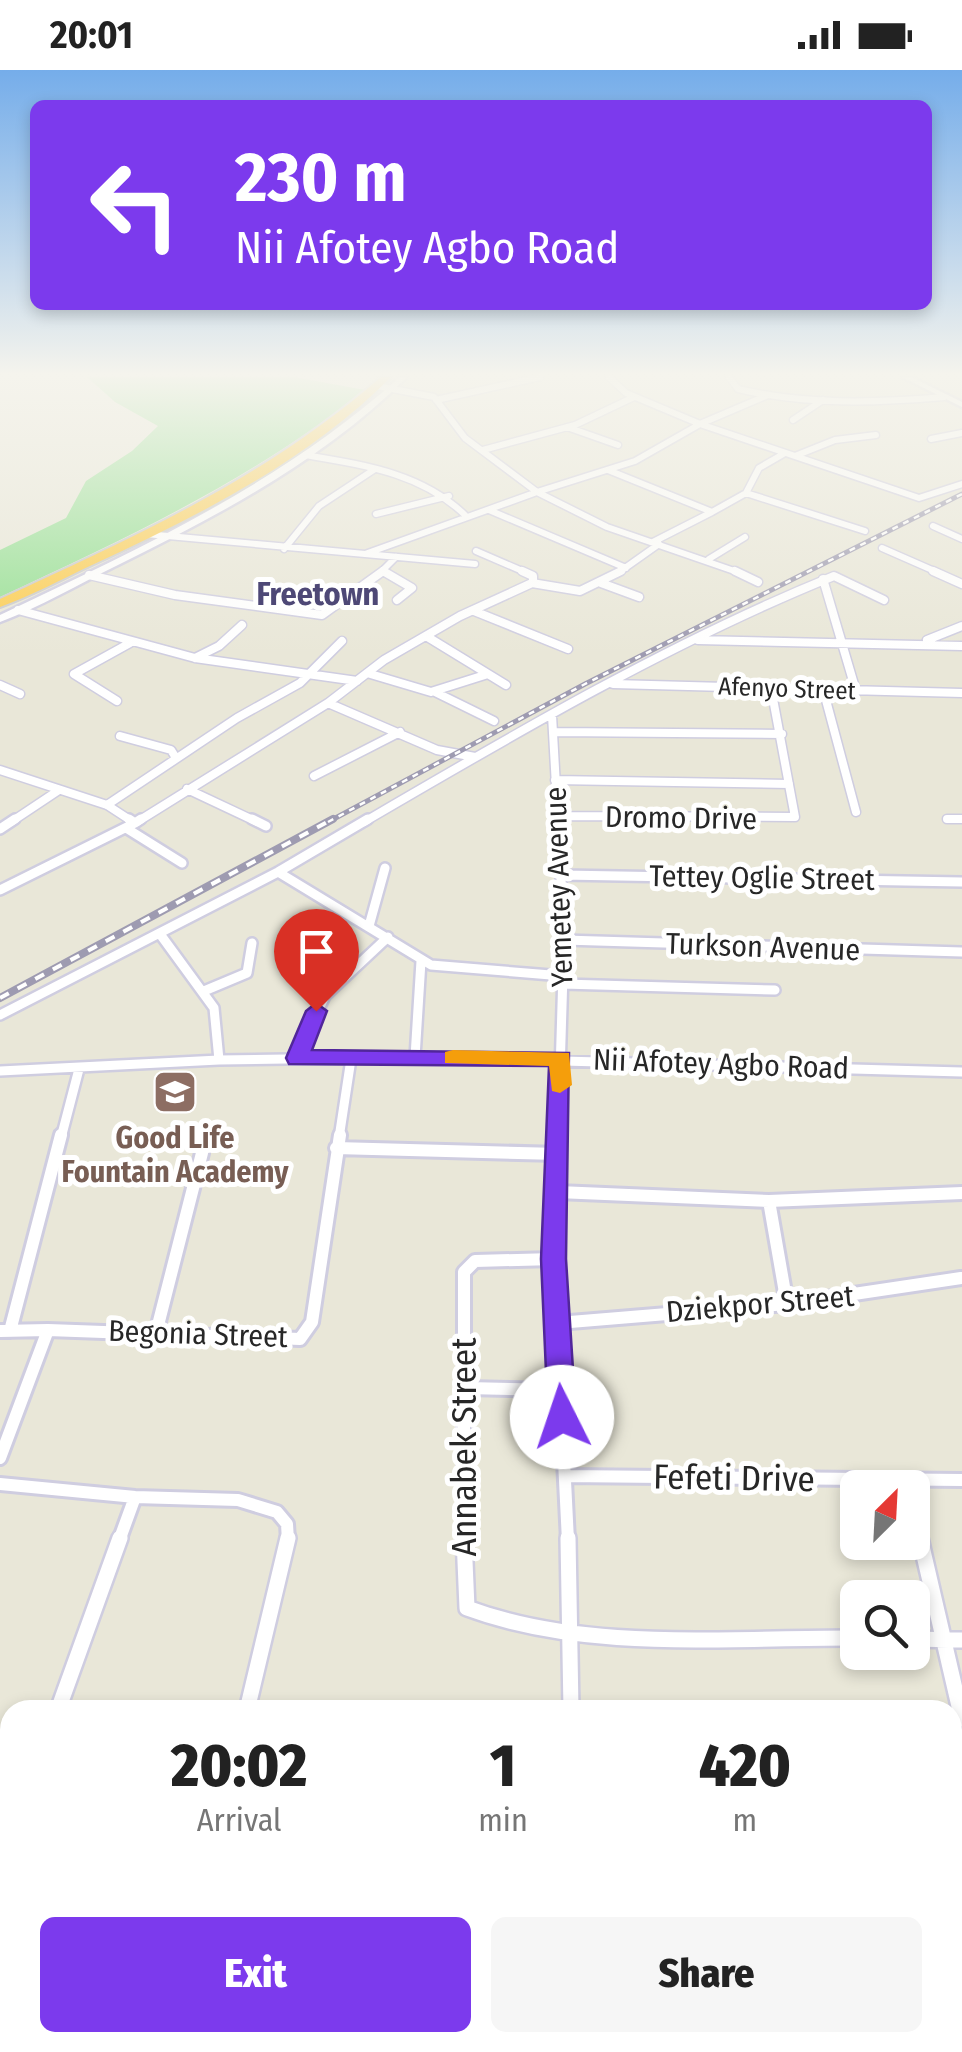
<!DOCTYPE html>
<html lang="en">
<head>
<meta charset="utf-8">
<style>
	body { margin:0; font-family:"Fira Sans Condensed",sans-serif; background:#f6f6f6; color:#222; height:100vh; display:flex; flex-direction:column; font-size:38px; white-space:nowrap }
	* { box-sizing:border-box; margin:0 }
	p { font-size:32px; color:#767676 }
	.icon { flex:none; width:55px; height:55px; fill:none; stroke:currentColor; stroke-width:2; stroke-linecap:round; stroke-linejoin:round }
	.map { position:relative; flex:1; overflow:hidden }
	.sheet { position:absolute; left:0px; top:1630px; width:962px; height:352px; display:flex; flex-direction:column; background:#fff; border-radius:30px 30px 0 0; box-shadow:0 5px 15px #0003 }
	.sheet>* { flex:none }
	.hud { position:absolute; left:30px; top:30px; width:902px; height:210px; border-radius:15px; box-shadow:0 5px 15px #0003; background:#7c3aed; color:#fff; overflow:hidden }
	.needle { width:65px; rotate:24deg }
	.fabs { position:absolute; left:840px; top:1400px; display:grid; gap:20px }
	.fabs a { display:grid; place-items:center; width:90px; height:90px; border-radius:15px; background:#fff; box-shadow:0 5px 15px #0003; font-size:50px }
	.pin { position:absolute; display:grid; place-items:center; width:85px; height:85px; color:#fff; margin:-102px -42px; border-radius:50% 50% 50% 0; rotate:-45deg; box-shadow:0 0 10px #0007 }
	.pin .icon { rotate:45deg }
	.me { position:absolute; width:110px; margin:-55px; rotate:356deg; stroke-linejoin:round; filter:drop-shadow(0 0 8px #0008) }
	.turn { display:flex; align-items:center; gap:35px; height:210px; padding:0 40px; font-size:45px }
	.turn .icon { width:130px; height:130px; stroke-width:2.5 }
	.turn b { display:block; font-size:70px; line-height:85px }
	.eta { display:flex; justify-content:space-evenly; align-items:center; height:170px; text-align:center }
	.eta b { font-size:60px; font-weight:800; line-height:70px }
	.primary-button { display:flex; gap:20px; margin-top:auto; padding:20px 40px }
	.primary-button a { flex:1; height:115px; border-radius:15px; background:#7c3aed; color:#fff; font-size:40px; font-weight:800; line-height:115px; text-align:center }
	.primary-button a+a { background:#f6f6f6; color:#222 }
	.status { display:flex; justify-content:space-between; align-items:center; height:70px; padding:0 50px; background:#fff; direction:ltr }
	.status svg { height:28px; fill:currentColor }
	.map>svg:first-child { display:block }
</style>
</head>
<body>
<div class="status"><b>20:01</b><svg viewBox="0 0 49 12"><path d="M0 12V9h3v3zM5 12V6h3v6zM10 12V3h3v9zM15 12V0h3v12zM26 1h20v11H26zM47 4h2v5h-2z"/></svg></div>
<div class="map">
<svg width="962" height="1982" viewBox="0 0 962 1982">
	<rect width="100%" height="100%" fill="#e9e7d8"/>
	<path fill="#97e094" d="M87,307H294L365,320C253,409 129,467 0,527V480L66,448L86,411L132,381L158,356L115,332Z"/>
	<g fill="none" stroke-linecap="round" stroke-linejoin="round">
		<defs>
			<path id="street-far4" d="M609,307L626,323L700,354L768,325
				M729,307L738,319C806,335 874,333 944,327
				M377,316L434,327L465,368L537,422L635,391L700,354L919,428L962,414
				M436,330L540,307
				M793,350L823,330
				M567,357L618,375
				M931,369L962,363
				M483,380L575,355L634,327
				M305,385C364,395 423,403 467,447
				M795,386L835,370L876,365
				M608,400L712,442L653,472
				M746,423L865,461
				M489,440L626,498
				M712,442L746,423L759,398L785,383
				M376,444L449,426
				M933,456L962,469
				M146,464L365,484
				M882,478L939,503
				M284,479L319,436L375,399
				M476,481L527,503
				M709,489L745,467
				M475,494L365,484L537,422L607,457L740,503
				M383,501L387,503
				M380,503L396,487
				M618,503L659,474"/>
			<path id="street-far3" d="M383,501L412,518L397,530
				M522,501L533,506V513
				M735,501L758,512
				M933,501L962,514
				M89,505L175,525L322,545L383,501
				M823,509L856,621
				M601,513L639,527
				M18,540L195,588L357,611
				M474,541L568,579
				M426,566L506,615
				M698,570L962,576
				M927,570L962,556
				M195,588L219,576L242,555
				M367,603L431,622L488,604
				M613,614L962,623
				M0,615L20,624
				M823,619L856,742
				M435,622L494,651
				M117,631L74,604L130,573
				M328,633L437,680L475,687
				M552,645L558,752
				M556,662L782,664
				M120,666L171,680L176,688
				M0,700L107,735L133,752
				M314,706L400,662
				M555,710L789,714
				M187,719L257,752
				M107,735L237,648L300,613L342,571
				M555,746L795,747L771,618
				M947,749H962
				M11,752L59,720
				M137,752L328,633L384,590L460,546L532,513L580,521L621,501
				M364,752C516,663 671,572 834,506L884,530"/>
			<path id="street-far2" d="M252,749L266,756
				M558,749L564,870L558,1068
				M135,753L141,749
				M126,758L182,793
				M0,759L15,749
				M278,802L431,895L563,906
				M562,805L962,812
				M0,820L135,753L129,749
				M369,856L385,798
				M160,864L214,938L219,990
				M564,870L962,882
				M563,914L775,920
				M204,921L247,903L252,873
				M0,945L278,802L368,749
				M415,987L421,891
				M297,988L325,926L388,867
				M0,1001L219,990L415,987L962,1002
				M61,1068L79,999
				M339,1068L351,989"/>
			<path id="street-far1" d="M558,1065L554,1189L568,1471
				M336,1078L559,1084
				M558,1122L769,1131L962,1123
				M769,1131L787,1234
				M558,1253L787,1234L961,1208
				M48,1260L300,1269L312,1252L340,1065
				M0,1261L48,1260L0,1388
				M10,1261L61,1065
				M156,1263L202,1083
				M467,1318L560,1320
				M565,1406L962,1410
				M0,1414L135,1427L238,1430L277,1442L287,1454L288,1471
				M912,1440L920,1471
				M119,1471L135,1427
				M464,1471V1202L475,1191L554,1189"/>
			<path id="street" d="M464,1468L467,1538C588,1583 731,1567 858,1568
				M568,1468L571,1640
				M920,1468L962,1649
				M912,1569L962,1570
				M58,1640L120,1468
				M247,1640L288,1468
				M952,1763L962,1764
				M952,1851L962,1852
				M0,1938H10
				M581,1972V1982
				M47,1982L49,1972"/>
			<path id="secondary" d="M400,307H407C325,389 221,444 118,495C79,514 40,537 0,552V545C143,477 280,414 400,307Z
				M902,307H911L962,332V337Z"/>
			<path id="highway" d="M381,307H391C308,391 198,446 92,495C62,509 31,526 0,537V529C137,466 267,407 381,307Z"/>
		</defs>
		<use href="#street-far4" stroke="#cfcde0" stroke-width="9"/>
		<use href="#street-far3" stroke="#cfcde0" stroke-width="11"/>
		<use href="#street-far2" stroke="#cfcde0" stroke-width="14"/>
		<use href="#street-far1" stroke="#cfcde0" stroke-width="18"/>
		<use href="#street" stroke="#cfcde0" stroke-width="20"/>
		<use href="#secondary" stroke="#cfcde0" stroke-width="5"/>
		<use href="#highway" stroke="#cbcbcb" stroke-width="4"/>
		<use href="#street-far4" stroke="#fff" stroke-width="6"/>
		<use href="#street-far3" stroke="#fff" stroke-width="8"/>
		<use href="#street-far2" stroke="#fff" stroke-width="9"/>
		<use href="#street-far1" stroke="#fff" stroke-width="12"/>
		<use href="#street" stroke="#fff" stroke-width="15"/>
		<use href="#secondary" fill="#fff" fill-rule="evenodd"/>
		<use href="#highway" fill="#fccd51" fill-rule="evenodd"/>
		<defs>
			<path id="rail-far1" d="M328,752L585,614L962,424"/>
			<path id="rail" d="M0,928L333,749"/>
		</defs>
		<use href="#rail-far1" stroke="#9e9bb1" stroke-width="5"/>
		<use href="#rail" stroke="#9e9bb1" stroke-width="8"/>
		<use href="#rail-far1" stroke="#fff" stroke-width="2.5" stroke-dasharray="6" stroke-linecap="butt"/>
		<use href="#rail" stroke="#fff" stroke-width="4" stroke-dasharray="10" stroke-linecap="butt"/>
	</g>
	<linearGradient id="sky" x2="0" y2="1"><stop stop-color="#75adea"/><stop offset="0.52" stop-color="#f5f4ed"/><stop offset="1" stop-color="#f5f4ed" stop-opacity="0"/></linearGradient>
	<rect width="962" height="585" fill="url(#sky)"/>
	<path fill="#7c3aed" stroke="#51269a" stroke-width="2.5" d="M316,933L327,941L312,980L569,983L566,1189L576,1347L572,1356L562,1360L552,1356L548,1347L541,1189L549,996L289,994L286,988L306,941Z"/>
	<path fill="#f59e0b" d="M453,980L569,983L572,1015L560,1023L552,1021L549,996L445,993V982Z"/>
	<defs>
		<symbol id="school-square" viewBox="-11 -11 22 22"><rect x="-9" y="-9" width="18" height="18" rx="4" fill="#8d6e63" stroke="#fff"/><path d="M0-5L7-2L0 1L-7-2ZM-4 1L0 2.5L4 1V4Q0 6-4 4Z" fill="#fff"/></symbol>
	</defs>
	<g fill-rule="evenodd">
		<use href="#school-square" x="150" y="997" width="50" height="50"/>
	</g>
	<g text-anchor="middle" dominant-baseline="central" stroke-width="10" stroke-linejoin="round" paint-order="stroke">
		<g font-size="25" fill="#272727" stroke="#fff">
			<text transform="translate(787 619) rotate(2)">Afenyo Street</text>
		</g>
		<g font-size="30" fill="#272727" stroke="#fff">
			<text transform="translate(681 748) rotate(1)">Dromo Drive</text>
			<text transform="translate(762 808) rotate(1)">Tettey Oglie Street</text>
			<text transform="translate(559 817) rotate(-92)">Yemetey Avenue</text>
			<text transform="translate(763 877) rotate(2)">Turkson Avenue</text>
			<text transform="translate(721 994) rotate(2)">Nii Afotey Agbo Road</text>
			<text transform="translate(760 1234) rotate(-5)">Dziekpor Street</text>
			<text transform="translate(198 1264) rotate(2)">Begonia Street</text>
		</g>
		<g font-size="30" font-weight="bold" fill="#785e54" stroke="#fff">
			<text x="175" y="1068">Good Life<tspan x="175" dy="34">Fountain Academy</tspan></text>
		</g>
		<g font-size="32" font-weight="bold" fill="#4e4876" stroke="#fff">
			<text x="318" y="524">Freetown</text>
		</g>
		<g font-size="35" fill="#272727" stroke="#fff">
			<text transform="translate(464 1377) rotate(-90)">Annabek Street</text>
			<text transform="translate(734 1408) rotate(1)">Fefeti Drive</text>
		</g>
	</g>
</svg>
<div class="fabs">
<a><svg class="needle" viewBox="-14 -14 28 28"><path d="M0-13l5 13h-10z" fill="#e53935"/><path d="M0 13l5-13h-10z" fill="#767676"/></svg></a>
<a><svg class="icon" aria-label="search" viewBox="0 0 24 24"><circle cx="10" cy="10" r="6"/><path d="M15 15l6 6"/></svg></a>
</div>
<div class="pin" style="left:316px;top:941px;background:#d93025"><svg class="icon" aria-label="arrive" viewBox="0 0 24 24"><path d="M6 21V4h12l-3 4 3 4H6"/></svg></div>
<svg class="me" style="left:562px;top:1347px" viewBox="-20 -20 40 40"><circle r="19" fill="#fff"/><path d="M0-13L10 11 0 6-10 11z" fill="#7c3aed"/></svg>
<div class="hud">
<div class="turn"><svg class="icon" aria-label="left" viewBox="0 0 24 24"><path d="M17 20v-9H6M10 6l-5 5 5 5"/></svg><div><b>230 m</b>Nii Afotey Agbo Road</div></div>
</div>
<section class="sheet">
<div class="eta">
<div><b>20:02</b><p>Arrival</p></div>
<div><b>1</b><p>min</p></div>
<div><b>420</b><p>m</p></div>
</div>
<div class="primary-button"><a>Exit</a><a>Share</a></div>
</section>
</div>
</body>
</html>
